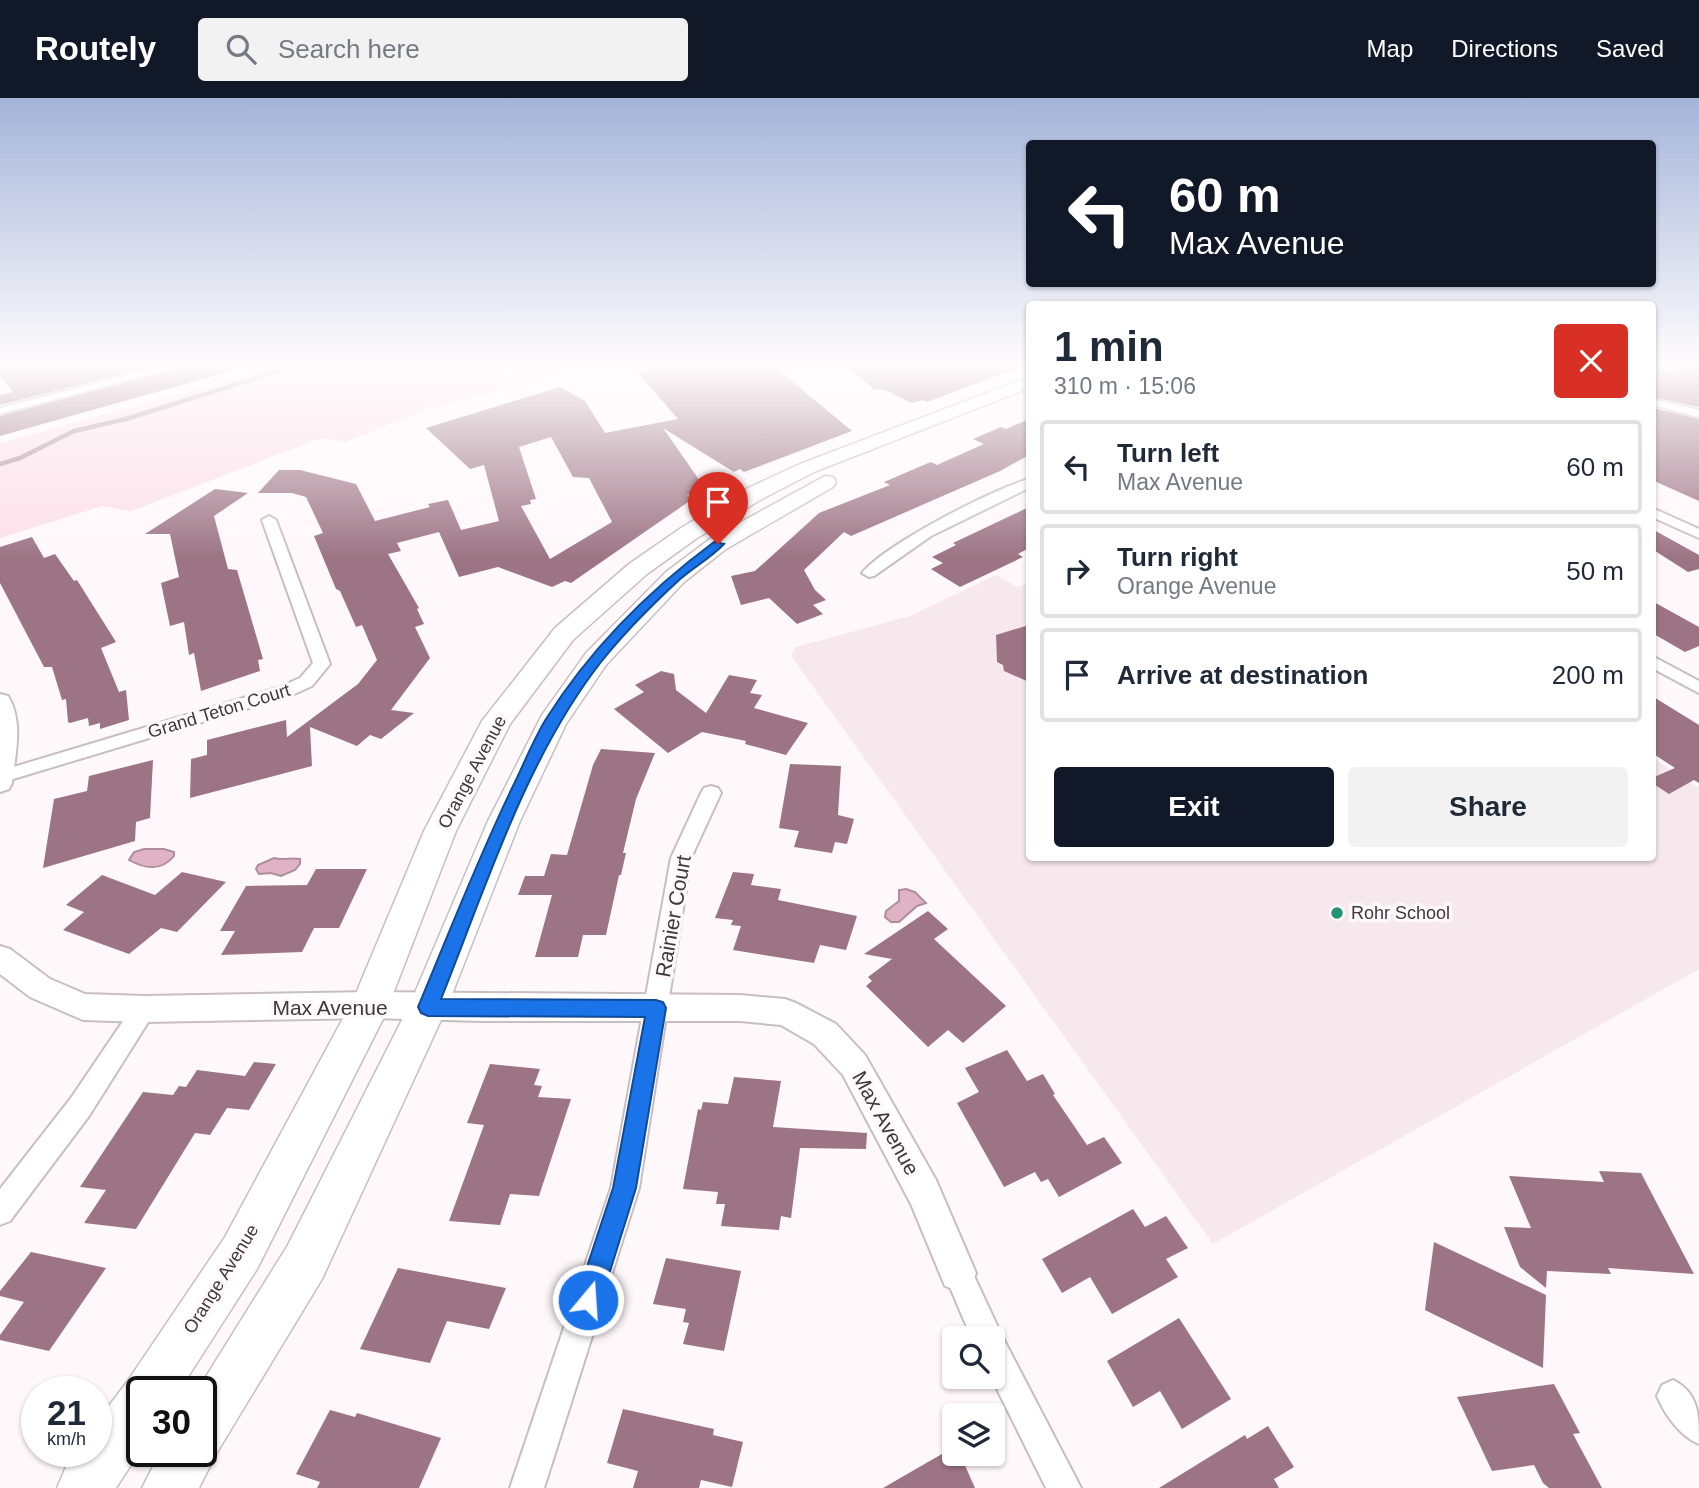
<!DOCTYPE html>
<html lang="en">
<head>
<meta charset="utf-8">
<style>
	body { margin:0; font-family:Helvetica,sans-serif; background:#f2f2f3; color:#1f2937; height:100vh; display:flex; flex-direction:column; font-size:26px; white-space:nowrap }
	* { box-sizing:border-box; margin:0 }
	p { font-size:23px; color:#747a83 }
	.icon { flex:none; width:38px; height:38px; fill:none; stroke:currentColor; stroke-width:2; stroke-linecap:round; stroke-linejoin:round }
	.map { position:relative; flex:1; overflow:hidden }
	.drawer { position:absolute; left:1026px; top:203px; width:630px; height:560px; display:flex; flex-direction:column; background:#fff; border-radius:7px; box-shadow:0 2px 5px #0004 }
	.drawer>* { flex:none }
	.guide { position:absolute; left:1026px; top:42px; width:630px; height:147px; border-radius:7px; box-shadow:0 2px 5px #0004; background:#111827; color:#fff; overflow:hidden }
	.buttons { position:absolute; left:942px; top:1228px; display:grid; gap:14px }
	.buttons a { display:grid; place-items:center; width:63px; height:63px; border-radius:7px; background:#fff; box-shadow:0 2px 5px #0004; font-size:35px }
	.speed { position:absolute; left:21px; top:1278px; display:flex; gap:14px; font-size:35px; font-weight:700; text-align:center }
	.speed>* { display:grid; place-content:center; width:91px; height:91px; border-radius:50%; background:#fff; box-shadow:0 2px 5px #0004; line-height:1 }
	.speed small { font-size:18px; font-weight:400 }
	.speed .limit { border:4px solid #111; border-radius:10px; background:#fff; color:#111 }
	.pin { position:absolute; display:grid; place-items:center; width:60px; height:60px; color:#fff; margin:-72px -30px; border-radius:50% 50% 50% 0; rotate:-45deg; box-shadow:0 0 7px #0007 }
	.pin .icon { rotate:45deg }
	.me { position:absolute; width:77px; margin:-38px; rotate:18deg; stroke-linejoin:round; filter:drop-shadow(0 0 5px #0008) }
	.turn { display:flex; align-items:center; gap:24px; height:147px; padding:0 28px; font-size:32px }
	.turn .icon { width:91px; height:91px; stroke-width:2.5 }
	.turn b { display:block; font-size:49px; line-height:60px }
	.round { display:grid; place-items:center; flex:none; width:74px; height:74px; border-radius:7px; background:#f2f2f3 }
	.headline { display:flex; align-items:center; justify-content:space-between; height:119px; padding:0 28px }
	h1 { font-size:42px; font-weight:600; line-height:52px }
	.button { display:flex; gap:14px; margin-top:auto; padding:14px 28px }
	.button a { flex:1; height:80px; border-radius:7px; background:#111827; color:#fff; font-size:28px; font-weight:600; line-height:80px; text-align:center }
	.button a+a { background:#f2f2f3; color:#1f2937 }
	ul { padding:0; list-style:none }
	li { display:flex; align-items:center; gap:21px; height:94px; margin:0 14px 10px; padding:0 14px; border:4px solid #e0e1e3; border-radius:7px }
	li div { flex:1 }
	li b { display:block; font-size:26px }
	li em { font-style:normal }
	header { display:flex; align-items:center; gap:42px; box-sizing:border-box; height:98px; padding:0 35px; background:#111827; color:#fff }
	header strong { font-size:33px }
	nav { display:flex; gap:38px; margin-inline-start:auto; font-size:24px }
	.search { width:490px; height:63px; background:#f2f2f3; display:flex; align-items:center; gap:18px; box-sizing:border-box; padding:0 24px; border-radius:7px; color:#747a83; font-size:26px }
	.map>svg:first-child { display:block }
</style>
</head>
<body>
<header>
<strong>Routely</strong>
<div class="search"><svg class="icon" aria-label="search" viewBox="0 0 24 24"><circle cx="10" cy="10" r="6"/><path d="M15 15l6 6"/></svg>Search here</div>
<nav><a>Map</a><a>Directions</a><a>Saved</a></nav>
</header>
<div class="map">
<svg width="1699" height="1390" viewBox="0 0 1699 1390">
	<rect width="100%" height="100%" fill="#fff8fb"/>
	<path fill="#f6e8ed" d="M996,477L1017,489L1029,485V760H1652V659L1699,690V871L1213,1146L791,558L796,549L910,518Z"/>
	<path fill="#fbdee8" d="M286,267H573L528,286L430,310L345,344L325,340L313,343L131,413L102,408L0,440V345Z"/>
	<path fill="#dfb3c3" stroke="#ae8e9a" stroke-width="2" d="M144,751H164L174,754V758C162,773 145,771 129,762L134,754Z
		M274,760C283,763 291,759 300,761V766L295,772L281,778L271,775L259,776L256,771L258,767Z
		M906,791L915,794L926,805L917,808L899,824H891L885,819L886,813L899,803V792Z"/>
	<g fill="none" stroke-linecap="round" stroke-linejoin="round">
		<path stroke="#ae8e9a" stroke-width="4.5" d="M0,366L20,360L74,333L126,321L298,267"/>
	</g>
	<path fill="#9c7483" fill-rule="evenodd" d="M0,267H158L0,307V297L13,294L0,278Z
		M188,267H230L231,273L0,338V318Z
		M661,267H694L701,270L716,267H772L852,333L744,374L740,371L734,374L663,330L707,393L687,397L691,402L571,485L565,483L552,489L498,469L459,479L439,434L397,445L401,453L388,456L419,510L417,511L424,526L415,529L430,560L391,612L414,615L381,641L370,637L357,648L310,629L312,668L190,700L191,661L207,657V642L286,622L287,639L358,586L377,562L362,527L356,529L340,493L336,491L314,438L323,435L306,399L292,395H258L279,372H300L356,386L375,423L430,409L428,406L448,402L461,432L499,423L484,367L470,371L426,330L560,289L585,303L605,335L678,321L638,275ZM551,339L573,379L589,380L612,424L550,461L521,408L531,406L530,402L536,401L519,349Z
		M844,267H1020V269L927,304L923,302L912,305L885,292L874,291Z
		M1678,267H1699V309L1652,299L1658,271L1677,274Z
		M1652,310L1699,321V403L1652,382Z
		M1029,321V357L1000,373L851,438L844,434L804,472L815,492L826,502L813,507L823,516L797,526L769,500L741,507L731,478L755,473L819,415L890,387L884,384L926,366L931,364L937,367L984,346L973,341L1001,329L1006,331Z
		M215,391L248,395L214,418L228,471L237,472L263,561L258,562L260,573L201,593L194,555L189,557L184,524L170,528L161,485L179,479L170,436H145Z
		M1029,409V450L1018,456L1023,459L960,489L931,471L943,465L932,459L956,447L953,445Z
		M1652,431L1699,457V471L1688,474L1652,451Z
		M32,439L44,460L55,456L74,483L77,482L116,544L101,550L119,594L126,592L129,622L100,631V625L89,628L88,620L70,625L68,624L66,601L62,602L52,569H44L0,485V449Z
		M1652,503L1699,529V548L1685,554L1652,535Z
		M1029,527V584L1004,573L1003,567L997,564L996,537Z
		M661,573L674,576L676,592L706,615L729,577L757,582L750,595L762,597L754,610L808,625L786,657L745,646L746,643L702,634L668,655L614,611L644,594L635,587Z
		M1652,598L1699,627V685L1694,682L1669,696L1652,685V680L1675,670L1652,655Z
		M601,651L655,655L636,701L623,755H626L621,777H619L606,837H583L578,859H535L552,797H518L525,778H544L551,756L567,757L593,667Z
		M153,662L150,720L136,724L135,743L43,770L54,701L87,693L89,678Z
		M790,666L841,668L838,717L854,721L847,746L835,744L832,755L794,749L799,733L779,730Z
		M316,771H367L339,830H314L302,854L221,857L235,833H220L246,788L307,787Z
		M182,774L226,784L177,834L161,830L129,856L63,832L84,814L66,807L102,777L155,797Z
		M733,774L754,776L751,787L781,791L778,802L857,818L846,852L820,847L814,865L733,852L741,828L731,827L733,822L715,820Z
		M928,813L948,831L934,841L1006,908L963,945L948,932L928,949L866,888L872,883L868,879L892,861L864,856Z
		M1007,952L1027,983L1043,976L1055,996L1053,997L1087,1047L1104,1039L1122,1065L1059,1099L1048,1081L1041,1084L1035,1074L1004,1089L957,1005L979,994L965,970Z
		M254,964L276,966L249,1012L227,1010L210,1037L195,1035L136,1131L84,1125L106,1092L80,1089L143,994L173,997L179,988L186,989L197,972L245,978Z
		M490,966L540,971L534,987L542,988L538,999L571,1001L539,1098L510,1096L500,1127L449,1123L484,1027L467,1025Z
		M734,979L781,983L773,1029L867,1035L866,1051L800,1050L791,1120L781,1118L779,1132L721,1128L725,1106H716L718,1094L683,1091L698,1011L701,1012L703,1004L728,1006Z
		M1599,1073L1641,1075L1694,1176L1608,1170L1611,1176L1547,1173L1546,1190L1520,1169L1504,1129L1531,1130L1509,1078L1604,1084Z
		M1133,1111L1145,1129L1166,1118L1188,1150L1166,1161L1178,1179L1112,1216L1090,1179L1062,1195L1042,1161Z
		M1434,1144L1546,1197L1543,1270L1425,1212Z
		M31,1154L106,1170L49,1253L0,1242V1237L24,1204L0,1198V1193Z
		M666,1160L741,1173L724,1253L683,1246L689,1225L683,1224L686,1211L653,1206Z
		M398,1170L506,1190L489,1231L447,1223L430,1265L360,1251Z
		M1179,1220L1231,1301L1182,1331L1160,1293L1133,1309L1107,1263Z
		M1554,1286L1580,1335L1573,1336L1602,1390H1549L1543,1385L1534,1367L1492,1373L1457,1299Z
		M623,1311L714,1331L713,1337L743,1344L732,1389L701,1382L699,1390H633L638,1373L607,1365Z
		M330,1312L355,1319L357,1315L441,1340L419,1390H317L320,1384L296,1376Z
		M1268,1328L1294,1369L1274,1381L1279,1390H1159L1245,1337L1247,1341Z
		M954,1349V1356H960L975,1390H883Z"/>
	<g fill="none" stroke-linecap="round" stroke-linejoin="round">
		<defs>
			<path id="minor" d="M168,267H185L0,316V310Z
				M1652,301L1699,312V319L1652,307Z
				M1029,381V390L931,438L874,478L869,479L862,475C886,446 991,392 1029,381Z
				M1652,410L1699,431V440L1652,419Z
				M269,418L276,422L330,566L312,588L292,597L0,685V673L280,589L300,580L313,565L262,422Z
				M1652,558L1699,583V595L1652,570Z
				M711,688L718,690L721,695L691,760L639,1090L544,1390H510L611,1090L671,760L701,695L704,690Z
				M144,901L152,904L156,911L152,918L89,1018L10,1123L0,1127V1091L71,1000L136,904Z
				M958,1161L968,1165L1002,1238L1081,1390H1046L991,1279L992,1241H972L944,1175L948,1165Z
				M1673,1282C1699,1295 1699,1317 1699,1346C1680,1338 1665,1317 1657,1298L1662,1287Z"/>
			<path id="tertiary" d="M0,596L8,598C24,624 15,657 12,685L9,691L0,694Z
				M0,848L10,851L50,881L85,896L144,898L370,894L740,897L785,901L796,905L836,926L865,957L936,1082L976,1175L971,1188L958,1193L945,1188L911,1106L843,977L814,946L781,927L740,923H482L370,920L144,924L83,922L30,899L0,876Z"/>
			<path id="primary" d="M1029,279V290L814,374L762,401L697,440L647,476L573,542L510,626L456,733L384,919L257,1171L179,1293H142V1350L116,1390H57L65,1371L77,1353H96V1325L127,1284L225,1139L354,900L424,733L482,623L555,530L629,466L681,430L746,391L800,366Z
				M825,378L833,379L836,384L833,389L726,451L684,484L606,567L566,626L520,723L447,909L322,1181L216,1356L199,1390H142L161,1353H201V1293H197L288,1147L411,904L488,723L542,617L586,555L666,474L710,441Z"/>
		</defs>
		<use href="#minor" stroke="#c8bec1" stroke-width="4"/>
		<use href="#tertiary" stroke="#c8bec1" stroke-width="4"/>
		<use href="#primary" stroke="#c8bec1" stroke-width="3"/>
		<use href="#minor" fill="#fff" fill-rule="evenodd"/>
		<use href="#tertiary" fill="#fff" fill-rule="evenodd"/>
		<use href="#primary" fill="#fff" fill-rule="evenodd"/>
	</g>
	<linearGradient id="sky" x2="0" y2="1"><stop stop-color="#a4b4d9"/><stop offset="0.58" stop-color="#fffcfd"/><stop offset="1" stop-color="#fffcfd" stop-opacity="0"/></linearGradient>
	<rect width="1699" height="461" fill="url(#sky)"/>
	<path fill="#1a73e8" stroke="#114b97" stroke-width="2" d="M714,444L724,446C711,460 692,470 678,483C651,508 624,535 601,564C526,660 486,789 441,901L656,902L663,904L666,910L636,1090L601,1202L597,1211L588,1214L580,1211L576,1202L613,1090L645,919L428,918L421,915L418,909C449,835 478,760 513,688C524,666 533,642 546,621C590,551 648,493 714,444Z"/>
	<circle fill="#239375" stroke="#fff8fb" stroke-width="2.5" cx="1337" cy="815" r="7"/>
	<g text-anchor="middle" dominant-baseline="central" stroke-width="7" stroke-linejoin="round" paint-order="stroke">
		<g font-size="18" fill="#3d393b" stroke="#fff8fb">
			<text transform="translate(219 613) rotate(-17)">Grand Teton Court</text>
			<text transform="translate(472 674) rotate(-62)">Orange Avenue</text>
			<text transform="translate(221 1181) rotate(-58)">Orange Avenue</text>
		</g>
		<g font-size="18" fill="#3d393b" stroke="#fff8fb" text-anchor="start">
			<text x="1351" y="815">Rohr School</text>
		</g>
		<g font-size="21" fill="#3d393b" stroke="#fff8fb">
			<text transform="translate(673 818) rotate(-80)">Rainier Court</text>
			<text x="330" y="909">Max Avenue</text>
			<text transform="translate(886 1025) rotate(61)">Max Avenue</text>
		</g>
	</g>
</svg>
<div class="buttons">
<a><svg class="icon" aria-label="search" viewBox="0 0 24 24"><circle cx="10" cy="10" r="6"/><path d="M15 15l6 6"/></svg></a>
<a><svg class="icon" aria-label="layers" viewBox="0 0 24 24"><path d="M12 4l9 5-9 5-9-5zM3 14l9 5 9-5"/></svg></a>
</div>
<div class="speed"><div>21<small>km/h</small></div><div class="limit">30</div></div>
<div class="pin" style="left:718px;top:446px;background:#d93025"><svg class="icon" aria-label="arrive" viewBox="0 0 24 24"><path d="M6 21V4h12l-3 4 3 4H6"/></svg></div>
<svg class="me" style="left:588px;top:1202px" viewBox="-20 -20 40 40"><circle r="17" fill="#1a73e8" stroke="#fff" stroke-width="3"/><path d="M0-11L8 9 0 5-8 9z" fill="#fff"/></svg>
<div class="guide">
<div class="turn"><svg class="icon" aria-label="left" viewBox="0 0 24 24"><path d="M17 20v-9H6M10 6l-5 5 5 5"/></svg><div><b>60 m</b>Max Avenue</div></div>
</div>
<section class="drawer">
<div class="headline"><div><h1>1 min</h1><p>310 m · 15:06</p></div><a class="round" style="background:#d93025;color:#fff"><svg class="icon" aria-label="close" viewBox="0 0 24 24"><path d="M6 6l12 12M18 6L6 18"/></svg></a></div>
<ul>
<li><svg class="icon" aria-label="left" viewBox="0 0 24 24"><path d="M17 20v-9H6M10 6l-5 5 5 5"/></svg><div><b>Turn left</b><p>Max Avenue</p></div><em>60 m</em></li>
<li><svg class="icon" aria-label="right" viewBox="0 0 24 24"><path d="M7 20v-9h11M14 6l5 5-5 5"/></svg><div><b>Turn right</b><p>Orange Avenue</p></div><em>50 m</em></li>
<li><svg class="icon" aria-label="arrive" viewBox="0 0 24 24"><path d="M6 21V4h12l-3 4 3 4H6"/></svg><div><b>Arrive at destination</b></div><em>200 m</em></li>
</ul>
<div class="button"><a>Exit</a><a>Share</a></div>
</section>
</div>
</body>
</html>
